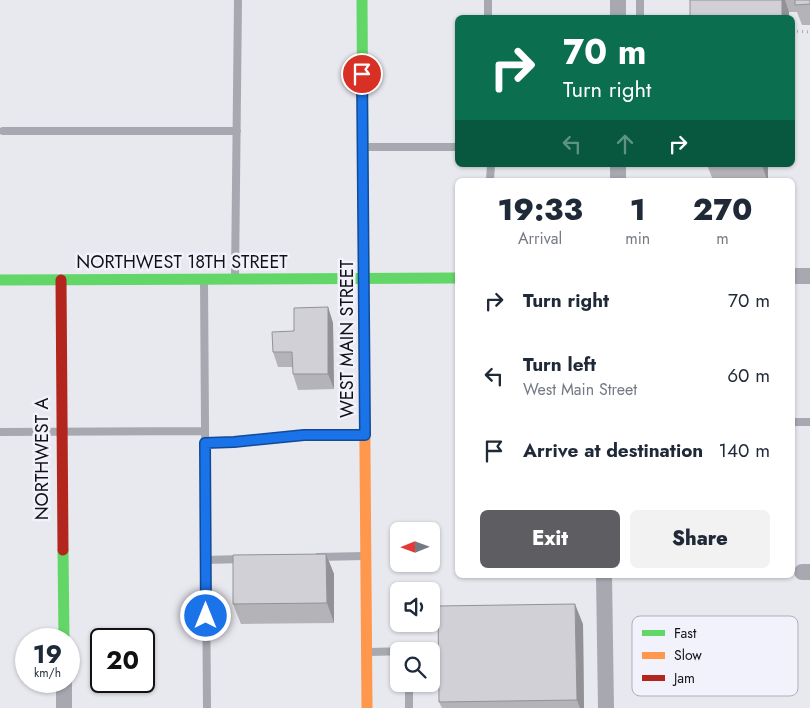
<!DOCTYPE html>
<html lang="en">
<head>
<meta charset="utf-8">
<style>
	body { margin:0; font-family:Jost,sans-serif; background:#f2f2f3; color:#1f2937; height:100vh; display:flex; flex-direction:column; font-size:19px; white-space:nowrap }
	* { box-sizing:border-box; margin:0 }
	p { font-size:16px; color:#747a83 }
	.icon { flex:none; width:28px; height:28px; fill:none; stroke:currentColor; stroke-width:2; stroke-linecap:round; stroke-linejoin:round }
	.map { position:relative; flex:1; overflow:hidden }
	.sheet { position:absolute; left:455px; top:178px; width:340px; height:400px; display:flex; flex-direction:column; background:#fff; border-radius:8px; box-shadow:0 1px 4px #0004 }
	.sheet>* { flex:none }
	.guide { position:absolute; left:455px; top:15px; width:340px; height:152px; border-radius:8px; box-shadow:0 1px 4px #0004; background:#0b6e4f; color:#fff; overflow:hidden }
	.needle { width:32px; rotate:269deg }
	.fabs { position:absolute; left:390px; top:522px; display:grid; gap:10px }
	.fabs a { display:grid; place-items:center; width:50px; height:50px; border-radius:8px; background:#fff; box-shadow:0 1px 4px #0004; font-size:25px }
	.speed { position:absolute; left:15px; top:628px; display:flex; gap:10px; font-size:25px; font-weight:700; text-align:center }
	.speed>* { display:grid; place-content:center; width:65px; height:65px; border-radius:50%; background:#fff; box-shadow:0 1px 4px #0004; line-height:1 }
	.speed small { font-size:12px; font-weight:400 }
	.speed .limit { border:2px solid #111; border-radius:8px; background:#fff; color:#111 }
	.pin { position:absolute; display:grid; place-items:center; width:42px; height:42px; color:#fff; margin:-21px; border:2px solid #fff; border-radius:50%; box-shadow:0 1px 5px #0007 }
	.me { position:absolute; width:55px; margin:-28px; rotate:0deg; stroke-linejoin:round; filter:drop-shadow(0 0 4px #0008) }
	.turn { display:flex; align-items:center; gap:18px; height:105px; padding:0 25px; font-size:22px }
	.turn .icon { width:65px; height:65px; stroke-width:2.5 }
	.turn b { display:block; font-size:35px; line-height:42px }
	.lanes { display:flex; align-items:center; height:48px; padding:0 25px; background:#0003; justify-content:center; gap:25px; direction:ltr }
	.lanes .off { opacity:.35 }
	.eta { display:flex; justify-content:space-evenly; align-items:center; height:85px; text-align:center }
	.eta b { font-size:30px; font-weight:800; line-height:35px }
	.button { display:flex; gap:10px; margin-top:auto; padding:10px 25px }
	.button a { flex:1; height:58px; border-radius:8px; background:#5d5d62; color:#fff; font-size:20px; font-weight:800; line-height:58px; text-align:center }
	.button a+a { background:#f2f2f3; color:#1f2937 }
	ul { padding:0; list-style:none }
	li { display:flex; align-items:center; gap:15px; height:75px; padding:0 25px }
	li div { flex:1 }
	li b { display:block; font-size:19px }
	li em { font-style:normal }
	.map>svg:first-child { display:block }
</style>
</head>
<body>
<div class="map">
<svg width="810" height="708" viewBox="0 0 810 708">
	<rect width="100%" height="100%" fill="#e8e8ef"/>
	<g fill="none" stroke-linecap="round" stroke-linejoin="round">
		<path stroke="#ababb1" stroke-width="3" stroke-dasharray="1 4" stroke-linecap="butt" d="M792,31L810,32"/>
		<path stroke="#a8a8b0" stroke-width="8" d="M488,0V18
			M640,18V0
			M3,131H237
			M365,147H458
			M490,180L491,165
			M235,278L238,0
			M204,281L207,708
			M792,422H810
			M0,432L205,431
			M205,443L235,442L304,435H363
			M318,557L364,556
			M206,560L242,559
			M369,652L409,651
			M409,684V708"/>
		<path stroke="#a8a8b0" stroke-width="16" d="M618,18V0
			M618,180V165
			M792,276H810
			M802,572H810
			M604,575L606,708
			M64,681V708"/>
		<path stroke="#63d668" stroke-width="11" d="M362,0L364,325
			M0,280L458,278
			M63,550L64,639"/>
		<path stroke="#ff974d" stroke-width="11" d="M364,325L367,708"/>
		<path stroke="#b3261e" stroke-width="11" d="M61,280L63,550"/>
	</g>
	<path fill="#b3b3b8" d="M690,0H810V25H802L797,12H789Z
		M707,165H768V180H713Z
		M328,307L333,323L334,389L298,390L293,374V367H278L273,352L294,331Z
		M326,554L334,574V623L241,624L233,604Z
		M583,624L584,708H442L439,702Z"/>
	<path fill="#929296" d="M782,0H785L789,12V18H782Z
		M762,165H768V180H767Z
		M328,307L333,323L334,389L328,374Z
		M326,554L334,574V623L327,603Z
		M575,604L583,624L584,708H580L577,700Z"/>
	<path fill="#d0d0d6" stroke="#929296" d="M690,0H782V18H690Z
		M795,0H810V4L795,5Z
		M328,307V374H293L292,352H273L272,332L294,331V308Z
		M326,554L327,603L233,604V555Z
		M575,604L577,700L439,702L438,606Z"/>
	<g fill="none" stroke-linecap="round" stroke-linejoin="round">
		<defs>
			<path id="route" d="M206,616L205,443L234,442L304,435H365L362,74"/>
		</defs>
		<use href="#route" stroke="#114b97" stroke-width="12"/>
		<use href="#route" stroke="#1a73e8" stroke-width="9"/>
	</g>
	<g text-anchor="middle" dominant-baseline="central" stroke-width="5" stroke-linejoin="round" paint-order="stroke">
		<g font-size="18" fill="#121216" stroke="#f2f2fd">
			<text x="182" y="262">NORTHWEST 18TH STREET</text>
			<text transform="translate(347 339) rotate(-90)">WEST MAIN STREET</text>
			<text transform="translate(42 459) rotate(-90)">NORTHWEST A</text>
		</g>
	</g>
	<rect x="632" y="616" width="166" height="80" rx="8" fill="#f2f2fd" stroke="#afafb8" stroke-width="1"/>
	<rect x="642" y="630" width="23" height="6" fill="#63d668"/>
	<rect x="642" y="652" width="23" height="7" fill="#ff974d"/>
	<rect x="642" y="675" width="23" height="6" fill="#b3261e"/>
	<g font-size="14" fill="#121216">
		<text x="674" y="638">Fast</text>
		<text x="674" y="660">Slow</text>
		<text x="674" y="683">Jam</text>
	</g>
</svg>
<div class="fabs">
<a><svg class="needle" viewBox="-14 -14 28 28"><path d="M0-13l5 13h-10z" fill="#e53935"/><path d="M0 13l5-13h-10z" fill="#747a83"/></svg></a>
<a><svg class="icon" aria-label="sound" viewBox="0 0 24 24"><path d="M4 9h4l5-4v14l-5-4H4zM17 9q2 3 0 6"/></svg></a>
<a><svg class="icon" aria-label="search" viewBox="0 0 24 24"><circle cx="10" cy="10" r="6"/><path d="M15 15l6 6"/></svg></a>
</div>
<div class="speed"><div>19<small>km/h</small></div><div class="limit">20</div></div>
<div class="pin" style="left:362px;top:74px;background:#d93025"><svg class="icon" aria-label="arrive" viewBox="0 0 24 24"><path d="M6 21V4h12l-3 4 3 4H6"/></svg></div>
<svg class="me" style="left:206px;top:616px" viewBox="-20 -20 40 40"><circle r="17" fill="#1a73e8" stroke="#fff" stroke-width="3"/><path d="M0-11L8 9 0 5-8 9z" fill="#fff"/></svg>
<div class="guide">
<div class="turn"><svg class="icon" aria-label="right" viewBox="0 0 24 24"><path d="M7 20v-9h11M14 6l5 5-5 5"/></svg><div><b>70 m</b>Turn right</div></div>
<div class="lanes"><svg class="icon off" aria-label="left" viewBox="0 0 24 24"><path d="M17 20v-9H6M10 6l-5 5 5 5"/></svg><svg class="icon off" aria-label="ahead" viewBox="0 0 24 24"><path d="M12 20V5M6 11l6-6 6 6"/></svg><svg class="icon" aria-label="right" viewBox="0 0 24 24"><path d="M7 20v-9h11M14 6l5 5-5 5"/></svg></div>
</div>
<section class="sheet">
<div class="eta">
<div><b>19:33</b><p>Arrival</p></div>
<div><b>1</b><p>min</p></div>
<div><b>270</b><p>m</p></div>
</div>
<ul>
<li><svg class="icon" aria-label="right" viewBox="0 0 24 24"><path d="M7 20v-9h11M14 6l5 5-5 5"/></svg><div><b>Turn right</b></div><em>70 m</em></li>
<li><svg class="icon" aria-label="left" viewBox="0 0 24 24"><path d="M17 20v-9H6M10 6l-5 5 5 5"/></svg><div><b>Turn left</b><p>West Main Street</p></div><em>60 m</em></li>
<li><svg class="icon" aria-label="arrive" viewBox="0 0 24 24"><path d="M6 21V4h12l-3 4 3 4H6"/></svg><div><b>Arrive at destination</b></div><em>140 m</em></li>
</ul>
<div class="button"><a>Exit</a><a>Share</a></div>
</section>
</div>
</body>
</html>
